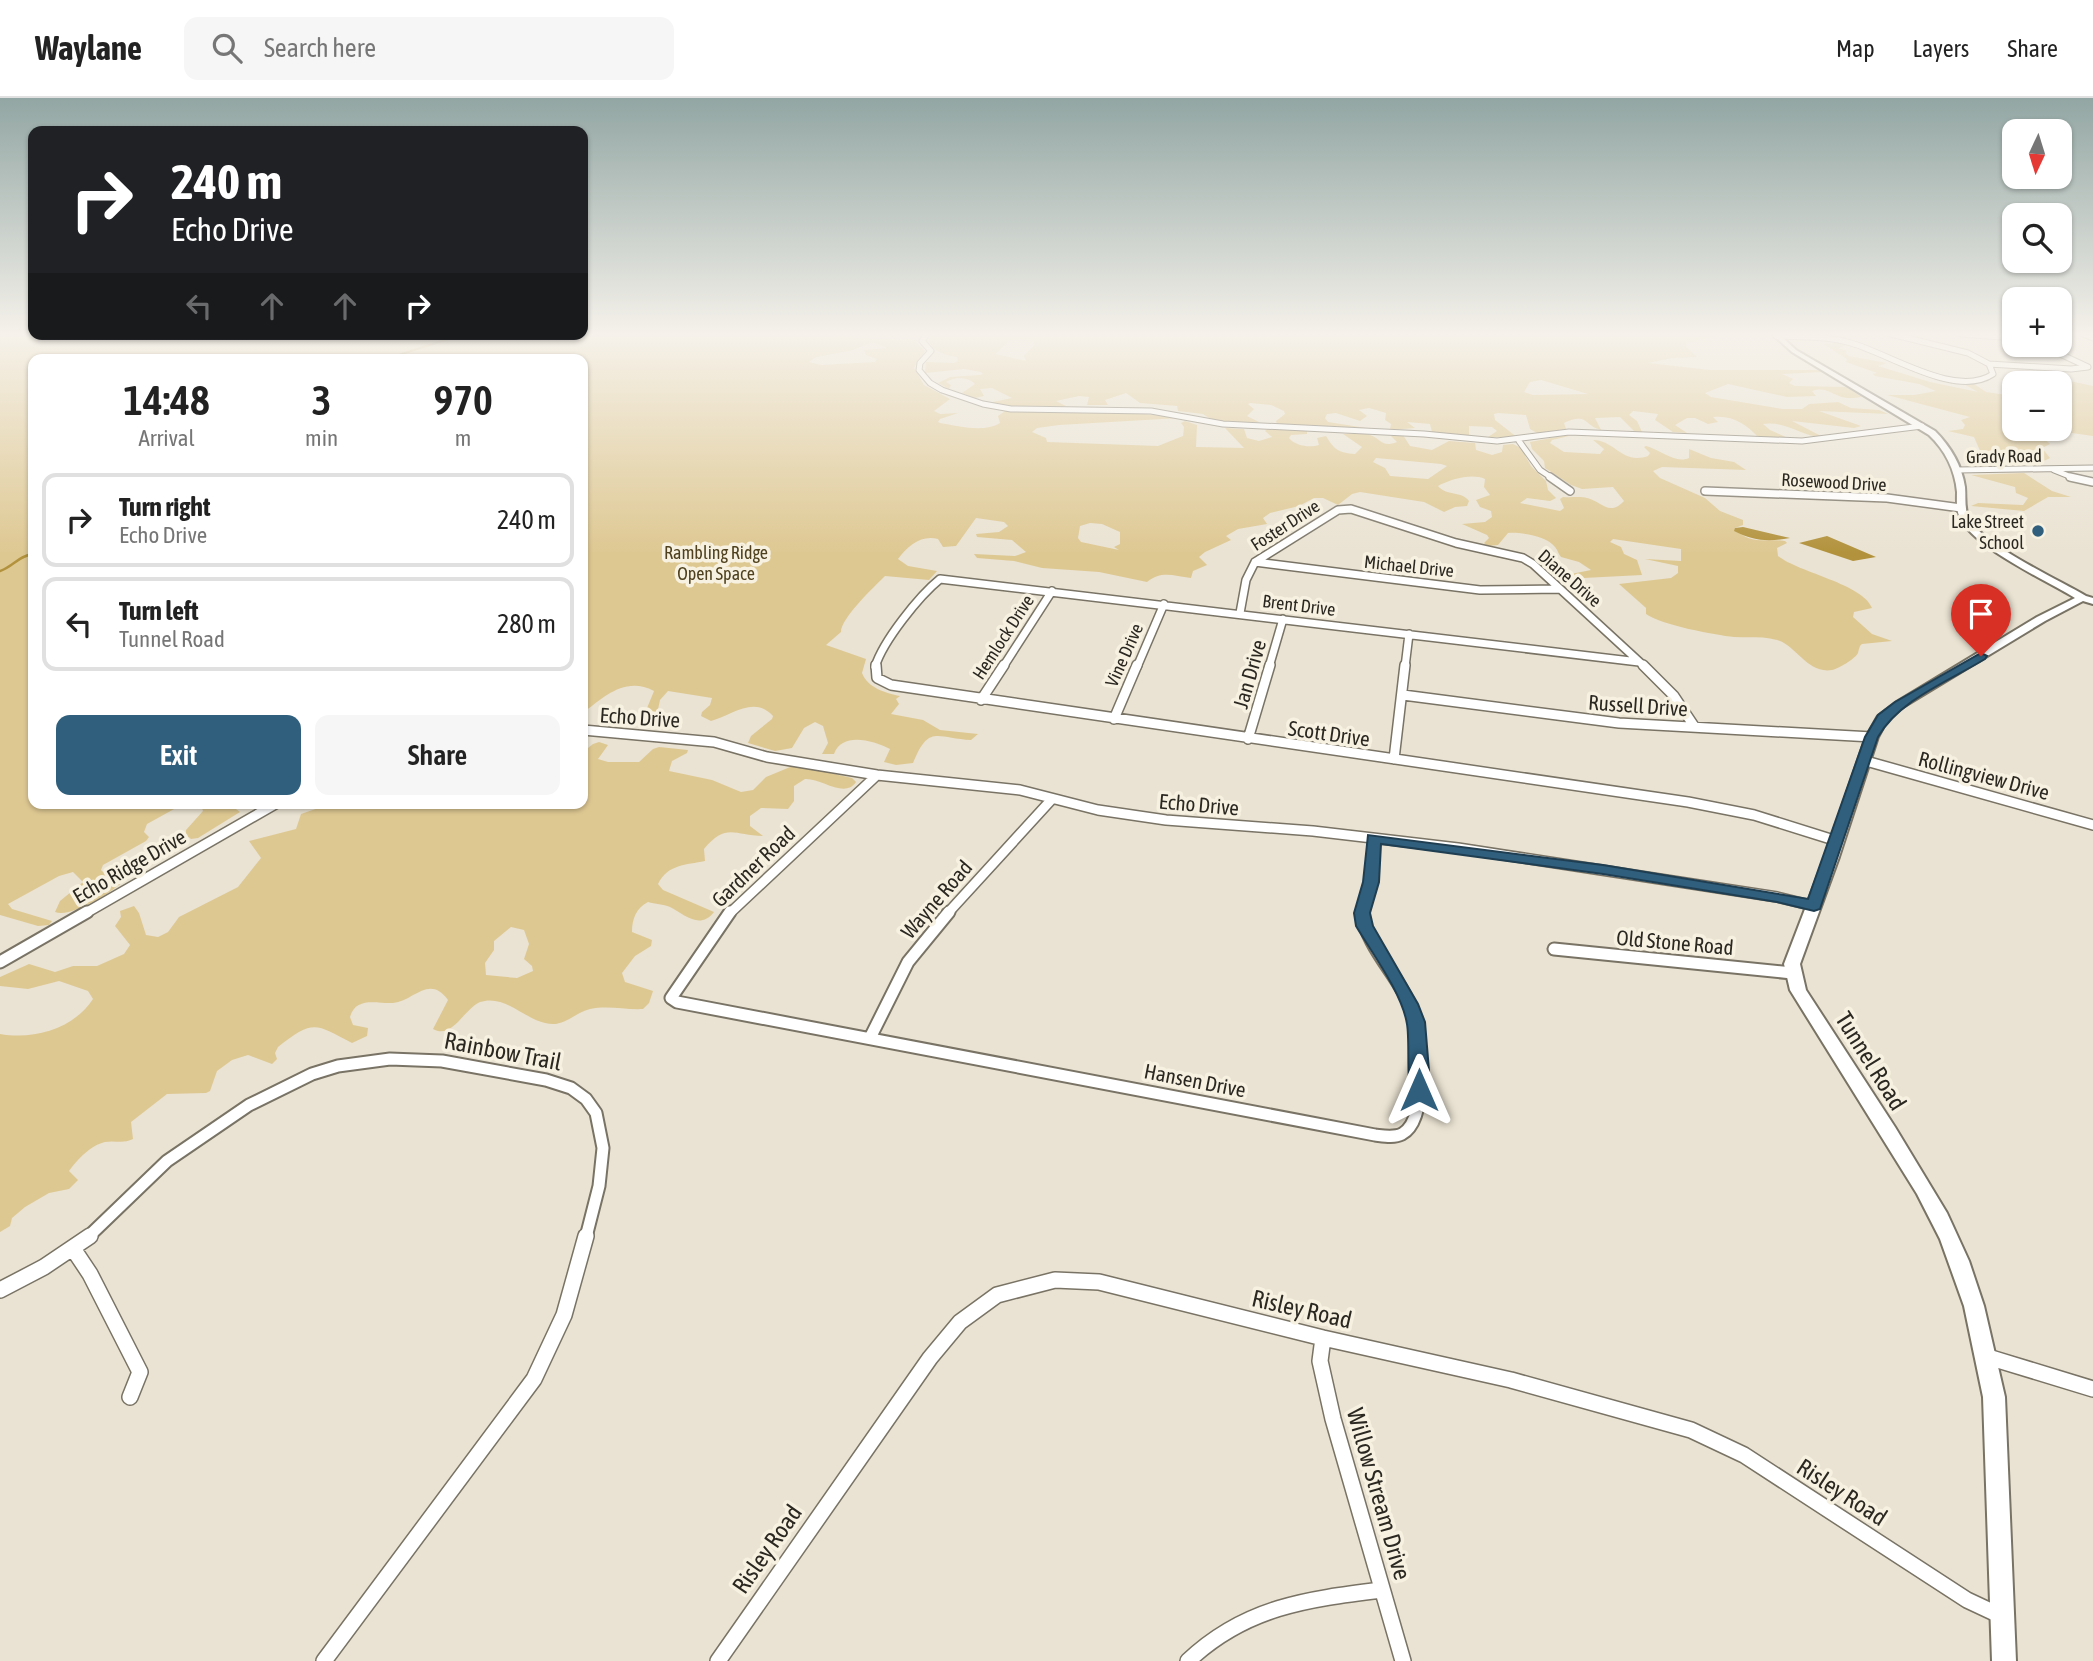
<!DOCTYPE html>
<html lang="en">
<head>
<meta charset="utf-8">
<style>
	body { margin:0; font-family:"Asap Condensed",sans-serif; background:#f6f6f6; color:#222; height:100vh; display:flex; flex-direction:column; font-size:26px; white-space:nowrap }
	* { box-sizing:border-box; margin:0 }
	p { font-size:23px; color:#767676 }
	.icon { flex:none; width:38px; height:38px; fill:none; stroke:currentColor; stroke-width:2; stroke-linecap:round; stroke-linejoin:round }
	.map { position:relative; flex:1; overflow:hidden }
	.side { position:absolute; left:28px; top:256px; width:560px; height:455px; display:flex; flex-direction:column; background:#fff; border-radius:14px; box-shadow:0 2px 5px #0004 }
	.side>* { flex:none }
	.top-card { position:absolute; left:28px; top:28px; width:560px; height:214px; border-radius:14px; box-shadow:0 2px 5px #0004; background:#202124; color:#fff; overflow:hidden }
	.needle { width:46px; rotate:184deg }
	.tools { position:absolute; left:2002px; top:21px; display:grid; gap:14px }
	.tools a { display:grid; place-items:center; width:70px; height:70px; border-radius:14px; background:#fff; box-shadow:0 2px 5px #0004; font-size:35px }
	.pin { position:absolute; display:grid; place-items:center; width:60px; height:60px; color:#fff; margin:-72px -30px; border-radius:50% 50% 50% 0; rotate:-45deg; box-shadow:0 0 7px #0007 }
	.pin .icon { rotate:45deg }
	.me { position:absolute; width:77px; margin:-38px; rotate:0deg; stroke-linejoin:round; filter:drop-shadow(0 0 5px #0008) }
	.turn { display:flex; align-items:center; gap:24px; height:147px; padding:0 28px; font-size:32px }
	.turn .icon { width:91px; height:91px; stroke-width:2.5 }
	.turn b { display:block; font-size:49px; line-height:60px }
	.lanes { display:flex; align-items:center; height:66px; padding:0 28px; background:#0003; justify-content:center; gap:35px; direction:ltr }
	.lanes .off { opacity:.35 }
	.eta { display:flex; justify-content:space-evenly; align-items:center; height:119px; text-align:center }
	.eta b { font-size:42px; font-weight:600; line-height:49px }
	.cta { display:flex; gap:14px; margin-top:auto; padding:14px 28px }
	.cta a { flex:1; height:80px; border-radius:14px; background:#2f5f7d; color:#fff; font-size:28px; font-weight:600; line-height:80px; text-align:center }
	.cta a+a { background:#f6f6f6; color:#222 }
	ul { padding:0; list-style:none }
	li { display:flex; align-items:center; gap:21px; height:94px; margin:0 14px 10px; padding:0 14px; border:4px solid #e0e0e0; border-radius:14px }
	li div { flex:1 }
	li b { display:block; font-size:26px }
	li em { font-style:normal }
	header { display:flex; align-items:center; gap:42px; box-sizing:border-box; height:98px; padding:0 35px; background:#fff; border-bottom:2px solid #e0e0e0 }
	header strong { font-size:33px }
	nav { display:flex; gap:38px; margin-inline-start:auto; font-size:24px }
	.search { width:490px; height:63px; background:#f6f6f6; display:flex; align-items:center; gap:18px; box-sizing:border-box; padding:0 24px; border-radius:14px; color:#767676; font-size:26px }
	.map>svg:first-child { display:block }
</style>
</head>
<body>
<header>
<strong>Waylane</strong>
<div class="search"><svg class="icon" aria-label="search" viewBox="0 0 24 24"><circle cx="10" cy="10" r="6"/><path d="M15 15l6 6"/></svg>Search here</div>
<nav><a>Map</a><a>Layers</a><a>Share</a></nav>
</header>
<div class="map">
<svg width="2093" height="1563" viewBox="0 0 2093 1563">
	<rect width="100%" height="100%" fill="#eae3d3"/>
	<path fill="#dec892" fill-rule="evenodd" d="M0,236H833L832,238L836,239L914,242L925,253L914,270L924,287L950,301L934,313L940,316L958,315L940,321L938,324L940,325C958,328 984,335 1000,325L998,318L1005,313H1117L1180,320L1059,327L1037,330L1032,334L1046,340L1047,344L1158,348L1183,338L1184,329L1181,325L1185,323L1197,327L1196,349L1244,350L1225,330L1244,331L1247,340L1259,343L1272,339L1265,333L1267,331L1307,333V336L1291,337L1289,340C1295,348 1310,350 1319,347L1317,340L1326,338C1334,351 1338,355 1355,356L1362,349L1343,336H1346C1353,336 1363,334 1370,337C1382,341 1381,350 1397,344L1391,338L1403,337L1410,348L1432,352L1449,343L1475,345L1476,352L1492,357L1502,354L1503,347L1513,346L1521,350L1531,368L1546,383L1548,392L1556,400L1550,403L1527,400L1520,405L1560,413L1564,410L1560,401L1563,399C1570,400 1580,398 1587,400C1601,403 1609,419 1624,403L1613,389L1582,391L1571,387L1545,370L1544,363L1532,351L1530,344L1567,337L1569,338L1552,342L1550,345L1564,354L1600,356L1604,351L1593,342C1615,342 1622,367 1648,358L1650,355L1644,349L1646,348C1661,352 1675,366 1689,360V351L1711,360L1734,364L1746,372L1662,369L1653,373L1660,380L1705,400L1720,413L1743,422V427L1735,430C1749,448 1767,440 1785,443L1787,445L1777,450L1778,458C1800,475 1863,486 1872,510L1854,514L1853,519L1872,536L1892,543L1862,546C1859,548 1859,552 1858,555C1855,561 1838,571 1832,572C1807,576 1797,548 1777,542C1763,538 1749,540 1734,539C1715,537 1661,527 1646,516V510L1619,486L1671,480L1678,475V468L1645,461L1681,463V451L1613,441L1610,444L1621,449L1624,456L1637,462L1642,477L1564,481L1561,478L1591,472L1579,464L1561,459C1558,456 1558,452 1555,449C1547,438 1521,434 1508,435L1498,447L1487,448L1484,445L1489,440L1487,437L1462,426L1485,424L1492,419L1491,413L1480,409L1476,402L1490,397L1484,389L1485,381C1472,375 1451,381 1438,388C1446,398 1462,393 1469,403L1467,408L1455,409L1444,414L1424,404L1360,394L1352,396L1338,407L1323,400H1314L1299,408L1270,415L1263,420L1267,426L1238,431L1226,438L1231,442L1205,454L1199,459L1207,467L1193,473L1191,480C1173,478 1162,472 1147,484L1099,474L1042,470L1014,463L977,460L974,456L1015,458L1026,454L1012,442L977,439L976,436L999,434L1008,428L1004,424L976,420L956,448L943,449L938,441C921,437 909,447 898,461L908,468L937,473L929,482L885,478C874,489 841,520 841,534L826,547L866,561L862,575C868,590 885,595 900,598L896,601L899,606L891,616L923,622L940,632L978,636L971,642C936,640 929,626 913,665L896,667L884,664L890,651C872,642 842,634 834,656H822L828,645L823,628L815,624L804,630L792,650L775,653L748,645L751,638L772,621L773,618C754,597 731,618 711,623L701,618L702,614L710,607L712,600L668,593L660,602L656,621L629,627L626,623L645,615L654,593C625,578 604,599 583,615V261H33V705H185L147,726L144,734L149,739L146,743L103,767L101,772C107,779 122,775 125,782C112,794 72,820 55,814L60,803L83,784L73,774L59,778L8,806L12,811L52,823L49,827L38,828L0,817ZM873,244L887,250L864,252L866,257L877,261L875,264L821,267L809,264L816,259L853,252ZM1376,360L1441,366L1447,368L1428,381L1390,378L1385,370L1373,364ZM1090,425L1102,426L1120,434V446L1114,449L1119,452L1081,444L1078,440L1080,428Z
		M935,236H1725L1686,245V249L1697,259L1672,260L1648,265L1710,272H1821L1822,274L1782,276L1793,281L1789,285L1795,288L1846,289L1862,299C1855,300 1845,301 1839,298C1828,294 1824,289 1812,293L1816,298L1787,299L1728,286L1705,295L1711,299L1783,311H1802L1809,306L1838,304L1851,310L1879,312L1888,316L1819,313L1861,328L1854,330L1792,323L1823,339C1804,340 1785,322 1763,326L1770,332L1790,341L1759,340C1746,326 1733,317 1713,319L1718,324L1708,326L1695,320H1687L1675,327L1687,335L1673,334L1655,322L1658,316L1633,313L1629,317L1637,323L1642,334H1635L1620,319L1595,320L1601,332C1584,328 1588,314 1564,325L1566,331L1537,335L1530,331L1526,317L1498,315L1494,316L1495,322L1518,340L1488,339L1497,333L1492,329L1469,328V338L1432,334L1430,326L1407,324L1415,330L1390,332L1391,326L1385,322L1386,315L1369,310L1359,312L1367,318L1360,323L1336,315L1327,316L1325,320L1328,324L1366,330L1362,331L1277,326L1276,323L1285,316L1284,313L1271,307L1250,305L1248,306L1254,311L1247,318L1259,324L1229,325L1212,322L1203,316L1178,313L1177,308L1140,305L1126,295L1105,302L1108,307H1087L1089,299L1079,298L1056,303L1066,308L1063,309H1007L988,305L1012,300L992,290L980,291L984,298L975,300L962,295L975,286C968,279 956,278 946,284L951,287L949,291L938,285L950,279L980,277L983,276L981,274L964,271L925,275L926,264L954,265L958,263L957,259C945,257 933,254 928,242ZM1030,241L1035,246L1024,258L1026,263L995,256L1010,242ZM1541,282L1588,296L1533,297L1524,294L1530,284Z
		M1819,242L1850,246L1838,250L1847,253L1845,255L1849,258L1887,265L1878,268L1930,284L1978,294L1962,285L1974,286L1986,294L2014,298V331H2060V285H2049L2028,274L2093,288V338L2072,335L2041,338L2050,346L2042,350L2050,360C2027,373 2004,361 1981,355L1974,339L1948,333L1963,331L1965,327L1961,322L1970,319L1887,297H1914L1936,293L1919,286L1875,278L1873,276L1877,275L1846,264L1847,261L1823,246L1833,245Z
		M2024,375L2052,393L2071,399H2048L2024,413L1971,408L1978,405L2023,407L2028,400L2016,395L2015,389L1971,377Z
		M599,644L608,647L598,661L608,664H639L653,651L659,649L688,652L687,655L672,663L669,673L712,682L741,694L753,692L766,679L795,667L852,680L856,684C845,701 821,680 805,681L794,688V703L788,711L761,710L750,718V728L763,738C734,738 727,724 704,751L705,763C686,767 668,766 658,786L663,792L714,814C700,832 685,817 670,809C663,806 655,806 648,804C636,810 632,821 632,834L652,842L651,848L635,858L622,875L625,884L653,893L649,905L643,911C625,912 608,907 590,911C572,916 564,930 545,925C523,920 504,896 480,904C464,911 452,942 433,931L448,902C429,876 414,903 393,905C377,906 356,898 350,919L353,927L368,930L367,938L352,945C315,926 314,921 278,949L275,955L277,961L272,966L248,957L232,962L217,973L210,993L206,995L167,996L131,1024L133,1041C123,1046 115,1042 105,1044C91,1047 77,1062 69,1073L78,1082L69,1091L49,1095L25,1109L12,1120L10,1128L0,1134V936C34,942 73,931 93,901L88,893L59,883L28,891L0,888V879L29,866L55,874L73,868H97L124,856L130,847L115,828L121,819L120,813L134,808L139,815L146,837L158,839L168,834L179,819L238,789L261,760L249,743L296,731L301,716L333,705H583V654L593,646ZM511,829L524,832L529,846L524,861L532,868L533,873L517,880L486,877L485,865L494,852V843Z
		M192,705H228L240,714L198,740L191,741L186,737V732L203,713L201,707Z"/>
	<path fill="#b2923c" d="M1743,429L1790,440C1768,444 1754,443 1734,433L1735,430Z
		M1827,438L1876,459L1853,463L1799,445Z"/>
	<g fill="none" stroke-linecap="round" stroke-linejoin="round">
		<path stroke="#b2923c" stroke-width="2" d="M386,261L464,236"/>
		<path stroke="#b2923c" stroke-width="2.5" d="M0,473C14,468 18,458 33,456"/>
		<defs>
			<path id="street-far4" d="M927,236L922,243L931,253L920,265L919,272L930,285L942,292L983,306L1011,311L1151,313L1223,326L1424,336L1497,343L1569,334L1802,343L1922,328
				M1961,236L2014,240
				M2083,236L2093,240
				M1776,238C1801,239 1827,238 1851,245C1890,256 1956,301 1993,276L1989,266L1968,255L1891,236
				M1989,266L2071,271L2088,269L2041,247
				M1519,343L1540,372L1552,380
				M1957,372L2093,370
				M2054,372L2074,380"/>
			<path id="street-far3" d="M1550,379L1570,393
				M2070,379L2093,384
				M1705,393L1887,400L1961,410
				M1255,464L1480,492L1559,491
				M1240,515L1246,482L1255,464L1338,412L1351,411L1456,445L1523,460L1533,466L1645,569
				M875,569C883,543 919,498 940,481L1639,564
				M1003,569L1052,493
				M1137,569L1164,506
				M1269,569L1283,521
				M1405,569L1409,536"/>
			<path id="street-far2" d="M876,567L877,580L891,587L1688,704L1754,717L1837,743
				M1643,567L1674,598L1694,628
				M1403,597L1619,625L1872,639
				M981,602L1004,567
				M1114,621L1137,567
				M583,632L714,644L767,659L877,677L1020,692L1098,712L1166,722L1313,733L1458,750L1777,799L1814,808
				M1248,641L1270,567
				M1394,661L1405,567
				M1866,663L2093,727
				M84,816L277,705
				M729,816L877,677
				M947,816L1052,701
				M1362,816L1371,784L1373,740"/>
			<path id="street-far1" d="M730,814L671,900L677,904L1375,1037C1384,1038 1394,1040 1402,1036C1431,1020 1420,931 1409,905C1396,875 1366,848 1362,814
				M1554,851L1792,875
				M0,864L87,814
				M870,940L908,864L949,814
				M88,1139L167,1063L249,1007L312,976L338,968L390,961L442,963L546,982L571,990L586,1001L596,1015L603,1050L599,1088L586,1139"/>
			<path id="street" d="M74,1152L90,1176L140,1274L130,1299
				M0,1192L44,1169L90,1138
				M1323,1240L1320,1263L1333,1321L1403,1563
				M1988,1259L2093,1291
				M324,1563L534,1281L564,1217L586,1138
				M718,1563L930,1260L960,1224L997,1197L1055,1182L1099,1184L1323,1240L1511,1282L1691,1332L1744,1357L1967,1502L1999,1517
				M1188,1563C1245,1509 1307,1501 1382,1492"/>
			<path id="secondary" d="M1772,236H1779L1796,252L1935,333C1950,348 1962,368 1965,389C1966,400 1964,411 1969,421C1985,448 2057,481 2086,498L2093,500V506L2083,503L2045,523L1903,609L1887,622L1878,639L1839,759L1800,866L1806,892L1895,1029L1947,1115L1969,1163L1984,1208L2005,1299L2016,1563H1992L1983,1299L1964,1208L1940,1141L1917,1096L1790,892L1784,866L1825,759L1866,639L1878,618L1895,605L2037,519L2075,500C2046,482 1974,450 1960,420C1956,412 1957,403 1957,394C1955,372 1945,352 1929,337L1792,254Z"/>
		</defs>
		<use href="#street-far4" stroke="#797365" stroke-width="7"/>
		<use href="#street-far3" stroke="#797365" stroke-width="10"/>
		<use href="#street-far2" stroke="#797365" stroke-width="12"/>
		<use href="#street-far1" stroke="#797365" stroke-width="15"/>
		<use href="#street" stroke="#797365" stroke-width="18"/>
		<use href="#secondary" stroke="#797365" stroke-width="4"/>
		<use href="#street-far4" stroke="#fff" stroke-width="5"/>
		<use href="#street-far3" stroke="#fff" stroke-width="7"/>
		<use href="#street-far2" stroke="#fff" stroke-width="9"/>
		<use href="#street-far1" stroke="#fff" stroke-width="11"/>
		<use href="#street" stroke="#fff" stroke-width="15"/>
		<use href="#secondary" fill="#fff" fill-rule="evenodd"/>
	</g>
	<linearGradient id="sky" x2="0" y2="1"><stop stop-color="#92a6a3"/><stop offset="0.52" stop-color="#f6f2eb"/><stop offset="1" stop-color="#f6f2eb" stop-opacity="0"/></linearGradient>
	<rect width="2093" height="455" fill="url(#sky)"/>
	<path fill="#2f5f7d" stroke="#1f3e51" stroke-width="2" d="M1981,555L1987,558L1985,561C1949,583 1899,602 1878,639L1820,811L1814,813L1777,804L1603,776L1381,746L1379,784L1370,815L1373,828L1418,906L1425,924L1429,973L1425,997H1412C1406,987 1410,942 1407,926C1402,895 1372,855 1356,828L1354,815L1363,784L1368,737L1603,767L1808,801L1865,639L1878,617L1895,604Z"/>
	<circle fill="#2f5f7d" stroke="#f7f1e1" stroke-width="2.5" cx="2038" cy="433" r="7"/>
	<g text-anchor="middle" dominant-baseline="central" stroke-width="7" stroke-linejoin="round" paint-order="stroke">
		<g font-size="18" fill="#2b2822" stroke="#f7f1e1">
			<text transform="translate(2004 358) rotate(-1)">Grady Road</text>
			<text transform="translate(1834 384) rotate(3)">Rosewood Drive</text>
			<text transform="translate(1285 427) rotate(-33)">Foster Drive</text>
			<text transform="translate(1409 468) rotate(6)">Michael Drive</text>
			<text transform="translate(1570 480) rotate(41)">Diane Drive</text>
			<text transform="translate(1299 507) rotate(7)">Brent Drive</text>
			<text transform="translate(1003 539) rotate(-57)">Hemlock Drive</text>
			<text transform="translate(1124 557) rotate(-66)">Vine Drive</text>
		</g>
		<g font-size="18" fill="#2b2822" stroke="#f7f1e1" text-anchor="end">
			<text x="2024" y="423">Lake Street<tspan x="2024" dy="21">School</tspan></text>
		</g>
		<g font-size="18" fill="#4f411d" stroke="#f7f1e1">
			<text x="716" y="454">Rambling Ridge<tspan x="716" dy="21">Open Space</tspan></text>
		</g>
		<g font-size="21" fill="#2b2822" stroke="#f7f1e1">
			<text transform="translate(1249 576) rotate(-74)">Jan Drive</text>
			<text transform="translate(1638 607) rotate(4)">Russell Drive</text>
			<text transform="translate(640 619) rotate(4)">Echo Drive</text>
			<text transform="translate(1329 635) rotate(8)">Scott Drive</text>
			<text transform="translate(1984 677) rotate(15)">Rollingview Drive</text>
			<text transform="translate(1199 706) rotate(5)">Echo Drive</text>
			<text transform="translate(129 768) rotate(-30)">Echo Ridge Drive</text>
			<text transform="translate(753 768) rotate(-44)">Gardner Road</text>
			<text transform="translate(936 801) rotate(-49)">Wayne Road</text>
			<text transform="translate(1675 844) rotate(5)">Old Stone Road</text>
			<text transform="translate(1195 982) rotate(11)">Hansen Drive</text>
		</g>
		<g font-size="24" fill="#2b2822" stroke="#f7f1e1">
			<text transform="translate(503 953) rotate(11)">Rainbow Trail</text>
			<text transform="translate(1871 963) rotate(58)">Tunnel Road</text>
			<text transform="translate(1302 1211) rotate(13)">Risley Road</text>
			<text transform="translate(1842 1394) rotate(33)">Risley Road</text>
			<text transform="translate(1379 1396) rotate(74)">Willow Stream Drive</text>
			<text transform="translate(767 1451) rotate(-55)">Risley Road</text>
		</g>
	</g>
</svg>
<div class="tools">
<a><svg class="needle" viewBox="-14 -14 28 28"><path d="M0-13l5 13h-10z" fill="#e53935"/><path d="M0 13l5-13h-10z" fill="#767676"/></svg></a>
<a><svg class="icon" aria-label="search" viewBox="0 0 24 24"><circle cx="10" cy="10" r="6"/><path d="M15 15l6 6"/></svg></a>
<a>+</a>
<a>−</a>
</div>
<div class="pin" style="left:1981px;top:558px;background:#d93025"><svg class="icon" aria-label="arrive" viewBox="0 0 24 24"><path d="M6 21V4h12l-3 4 3 4H6"/></svg></div>
<svg class="me" style="left:1419px;top:992px" viewBox="-20 -20 40 40"><path d="M0-17L14 15 0 8-14 15z" fill="#2f5f7d" stroke="#fff" stroke-width="4"/></svg>
<div class="top-card">
<div class="turn"><svg class="icon" aria-label="right" viewBox="0 0 24 24"><path d="M7 20v-9h11M14 6l5 5-5 5"/></svg><div><b>240 m</b>Echo Drive</div></div>
<div class="lanes"><svg class="icon off" aria-label="left" viewBox="0 0 24 24"><path d="M17 20v-9H6M10 6l-5 5 5 5"/></svg><svg class="icon off" aria-label="ahead" viewBox="0 0 24 24"><path d="M12 20V5M6 11l6-6 6 6"/></svg><svg class="icon off" aria-label="ahead" viewBox="0 0 24 24"><path d="M12 20V5M6 11l6-6 6 6"/></svg><svg class="icon" aria-label="right" viewBox="0 0 24 24"><path d="M7 20v-9h11M14 6l5 5-5 5"/></svg></div>
</div>
<section class="side">
<div class="eta">
<div><b>14:48</b><p>Arrival</p></div>
<div><b>3</b><p>min</p></div>
<div><b>970</b><p>m</p></div>
</div>
<ul>
<li><svg class="icon" aria-label="right" viewBox="0 0 24 24"><path d="M7 20v-9h11M14 6l5 5-5 5"/></svg><div><b>Turn right</b><p>Echo Drive</p></div><em>240 m</em></li>
<li><svg class="icon" aria-label="left" viewBox="0 0 24 24"><path d="M17 20v-9H6M10 6l-5 5 5 5"/></svg><div><b>Turn left</b><p>Tunnel Road</p></div><em>280 m</em></li>
</ul>
<div class="cta"><a>Exit</a><a>Share</a></div>
</section>
</div>
</body>
</html>
